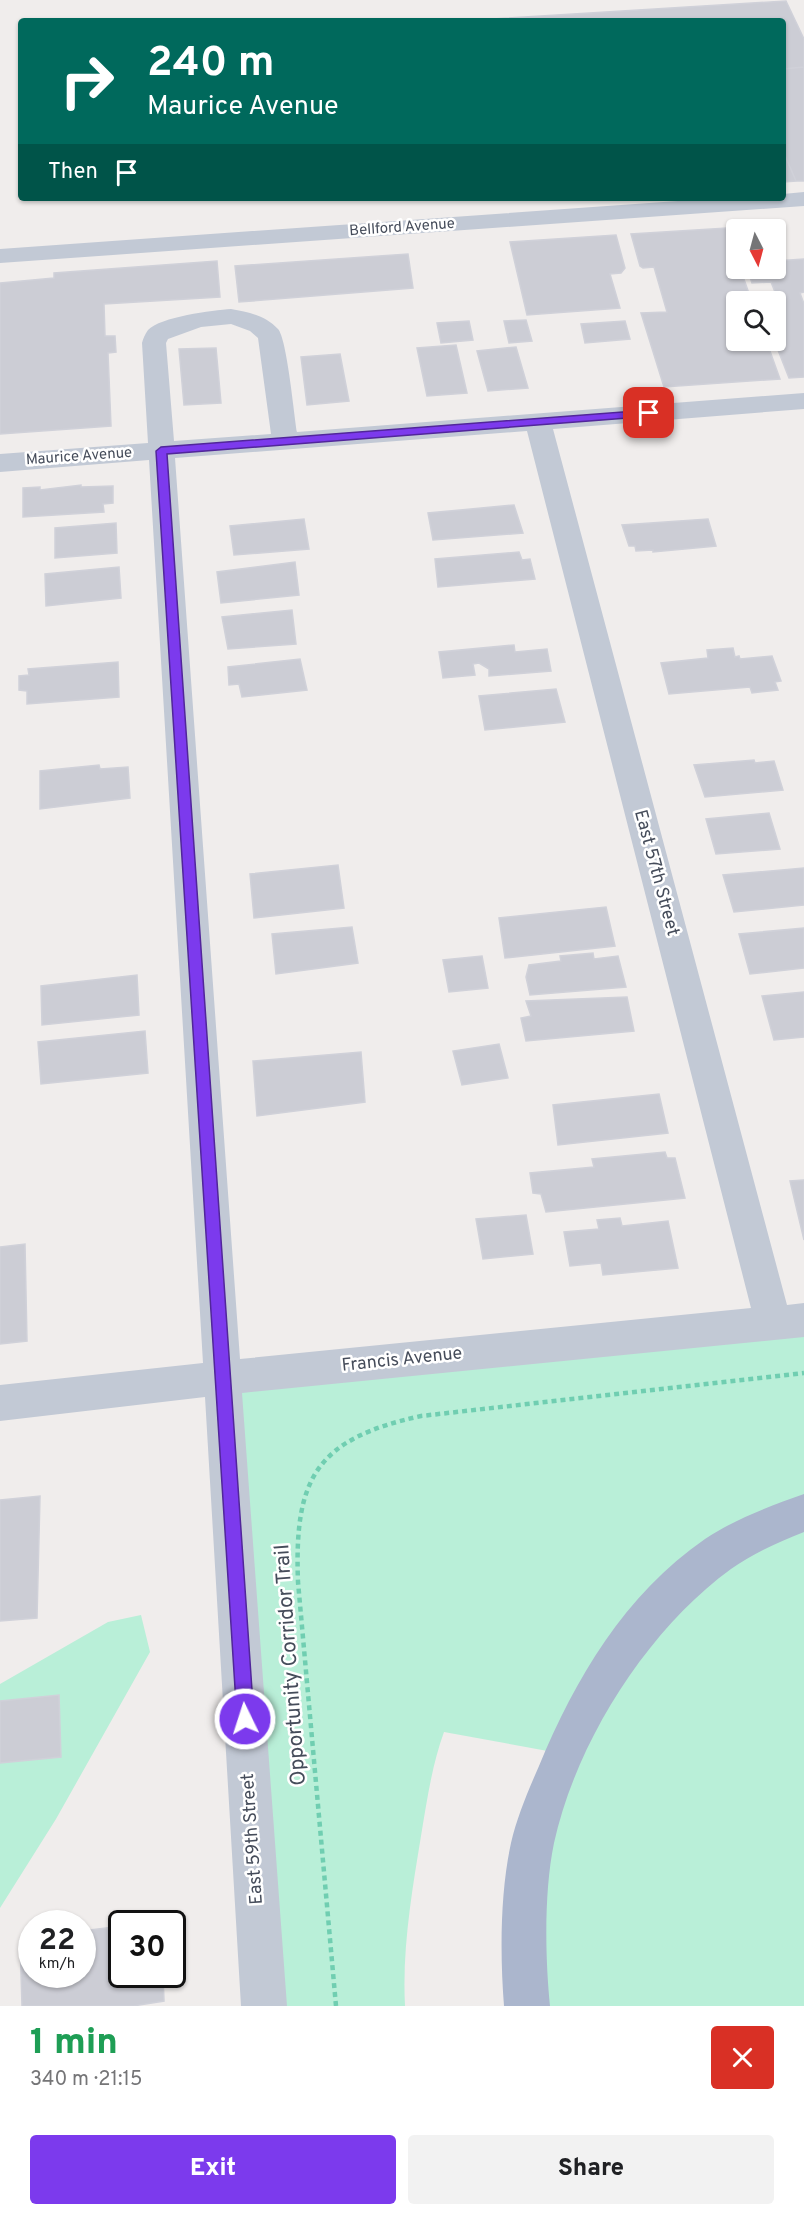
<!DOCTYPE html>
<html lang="en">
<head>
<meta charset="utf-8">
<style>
	body { margin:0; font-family:Overpass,sans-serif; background:#f2f2f2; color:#202124; height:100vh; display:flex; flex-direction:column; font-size:22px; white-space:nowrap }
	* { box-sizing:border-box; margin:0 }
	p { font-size:20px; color:#757577 }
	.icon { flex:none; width:33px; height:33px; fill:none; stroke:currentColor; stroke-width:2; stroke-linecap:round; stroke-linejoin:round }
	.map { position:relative; height:2006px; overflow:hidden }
	.side { display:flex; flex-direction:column; background:#fff; flex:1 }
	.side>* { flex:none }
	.guide { position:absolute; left:18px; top:18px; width:768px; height:183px; border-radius:6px; box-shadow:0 2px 4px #0004; background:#00695c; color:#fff; overflow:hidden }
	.needle { width:39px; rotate:174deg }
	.tools { position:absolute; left:726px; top:219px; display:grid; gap:12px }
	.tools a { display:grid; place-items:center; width:60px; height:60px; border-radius:6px; background:#fff; box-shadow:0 2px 4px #0004; font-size:30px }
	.speed { position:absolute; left:18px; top:1910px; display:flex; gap:12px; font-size:30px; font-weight:700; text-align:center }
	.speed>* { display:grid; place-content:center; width:78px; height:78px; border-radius:50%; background:#fff; box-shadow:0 2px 4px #0004; line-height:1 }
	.speed small { font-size:15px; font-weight:400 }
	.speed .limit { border:3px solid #111; border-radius:9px; background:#fff; color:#111 }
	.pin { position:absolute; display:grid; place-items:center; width:51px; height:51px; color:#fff; margin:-26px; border-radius:12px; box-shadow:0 3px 9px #0006 }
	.me { position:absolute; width:66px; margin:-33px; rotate:356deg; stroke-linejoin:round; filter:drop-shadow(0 0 4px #0008) }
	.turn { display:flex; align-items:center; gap:21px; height:126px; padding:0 30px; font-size:27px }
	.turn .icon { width:78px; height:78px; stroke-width:2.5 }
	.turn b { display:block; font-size:42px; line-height:51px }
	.then { display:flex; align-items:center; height:57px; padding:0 30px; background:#0003; gap:12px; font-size:22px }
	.round { display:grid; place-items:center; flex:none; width:63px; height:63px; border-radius:6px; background:#f2f2f2 }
	.headline { display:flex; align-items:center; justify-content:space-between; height:102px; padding:0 30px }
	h1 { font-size:36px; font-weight:800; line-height:45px; color:#1e9e55 }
	.cta { display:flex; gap:12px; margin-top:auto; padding:12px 30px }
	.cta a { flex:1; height:69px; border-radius:6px; background:#7c3aed; color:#fff; font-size:24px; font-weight:800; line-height:69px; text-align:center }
	.cta a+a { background:#f2f2f2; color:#202124 }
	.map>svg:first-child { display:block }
</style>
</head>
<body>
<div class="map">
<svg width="804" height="2006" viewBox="0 0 804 2006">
	<rect width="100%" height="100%" fill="#f0edec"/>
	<path fill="#b9efd8" d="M804,1320V2006H527L564,1754L444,1732C432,1765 427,1800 421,1836C412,1891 402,1949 405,2006H264L222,1378Z
		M141,1615L150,1652L56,1819L0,1908V1684L108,1622Z"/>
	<path fill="#cccdd5" stroke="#d0d1d9" stroke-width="1.5" d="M786,1L804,39V67L783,69V21H494L493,19Z
		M804,67V181H796L783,151V69Z
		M783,151L796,181L783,182Z
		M727,228L736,248V253H734L736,268H740L752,302H736V340H766L780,379L664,387L641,313L667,312L654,267L643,268L640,266L631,234Z
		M616,235L625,268L621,273L610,274L620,308L527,315L510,242Z
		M408,254L413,288L239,302L235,266Z
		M804,259V292L800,293L804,304V377L789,378L774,340L776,302H779L771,282L752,283L747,268H776V261Z
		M217,261L220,297L104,304L105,336H115L116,352L108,353L111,426L0,434V283L54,278V273Z
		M526,320L532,341L509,343L504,321Z
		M469,321L473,340L441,343L437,323Z
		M625,321L630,339L585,343L581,324Z
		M456,345L467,393L427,396L417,348Z
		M516,347L528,388L488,391L477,351Z
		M216,348L221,403L184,405L179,349Z
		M340,354L349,401L307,405L301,357Z
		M81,485V487L113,486V503L103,504L104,512L23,517V488L40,487V490Z
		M514,505L523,533L433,540L428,513Z
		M304,519L309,549L234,555L230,526Z
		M708,519L716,546L653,552V550L636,551L635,546H629L622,525Z
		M116,523L117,553L55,558V528Z
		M519,552L522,560L530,559L535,579L438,587L435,559Z
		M295,562L299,595L221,603L217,572Z
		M119,567L121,598L46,606L45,574Z
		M292,610L296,644L228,649L222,617Z
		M514,645L515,652L547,649L551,671L489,676V669L479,663L473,664L475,675L443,678L439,652Z
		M733,648L735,657L739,656L740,659L772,656L781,681L775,682L778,690L752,693L750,687L669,694L661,663L708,658L707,650Z
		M300,659L307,690L242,697L239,684L229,685L228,667Z
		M118,662L119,697L27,704V691L19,690V676L29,675L28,669Z
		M556,689L565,722L485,730L479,696Z
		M754,760L755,763L774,761L783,790L705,797L694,765Z
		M99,765L100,769L128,767L130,798L40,809V771Z
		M769,813L780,849L716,854L706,819Z
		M338,865L344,908L254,918L250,874Z
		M804,868V905L734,912L723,875Z
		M606,907L615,946L505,958L499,918Z
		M352,927L358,963L276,974L272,934Z
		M804,928V968L750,974L739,934Z
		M593,953L594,959L618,956L626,987L530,995L526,977L529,965L561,961L560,956Z
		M482,956L488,988L449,992L443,960Z
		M137,975L139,1015L42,1025L41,986Z
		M804,992V1037L774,1040L762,996Z
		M627,997L634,1031L526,1041L521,1018L531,1016L526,1001Z
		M145,1031L148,1073L41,1084L38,1042Z
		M499,1044L508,1078L462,1085L453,1051Z
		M361,1052L365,1102L257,1116L253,1061Z
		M659,1094L668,1133L558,1145L553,1105Z
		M665,1152L667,1158H675L685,1198L546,1212L541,1194L533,1193L530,1173L594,1167L592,1159Z
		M804,1180V1240L790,1181Z
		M526,1215L533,1254L483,1259L476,1219Z
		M620,1218L622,1226L668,1221L678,1268L603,1275L601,1263L570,1266L564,1232L599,1229L597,1220Z
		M25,1244L27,1341L0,1344V1247Z
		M40,1496L37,1618L0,1621V1500Z
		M59,1695L61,1757L0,1763V1701Z
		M122,1926V1974H163L164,2001L133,2006H22L20,1940L32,1938V1974H82V1931Z"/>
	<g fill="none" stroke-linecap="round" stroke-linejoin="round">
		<path stroke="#70ceb1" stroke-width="4.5" stroke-dasharray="5 4" stroke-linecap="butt" d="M336,2006L298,1582C294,1478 316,1439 421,1416L804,1373"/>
		<path fill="#c2c9d5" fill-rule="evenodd" d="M804,192V206L0,263V249L720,198H783V194Z
			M231,309C249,312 266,316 278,329C287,339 294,414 297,432L804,393V409L553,429L787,1305L804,1303V1337L242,1393L287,2006H241L205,1397L0,1421V1385L203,1363L149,460L0,472V454L148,443L142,343C143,339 145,334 148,330C160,317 213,310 231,309ZM231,324L250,331L258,338L271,434L174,441L166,343L168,339L201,327ZM527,431L751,1308L240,1359L175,458Z"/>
		<path fill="#abb6cd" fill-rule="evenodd" d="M804,1494V1532C779,1542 753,1553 731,1569C648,1629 576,1742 554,1843C544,1891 545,1957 550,2006H504C500,1955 500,1893 511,1843C517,1817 528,1791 539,1766C575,1679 625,1594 705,1539C735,1519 770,1506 804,1494Z"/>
	</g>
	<path fill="#7c3aed" stroke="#51269a" stroke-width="1.5" d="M649,410L653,411V416L167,454L254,1719L251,1726L245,1728L239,1726L237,1719L156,451L161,447Z"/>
	<g text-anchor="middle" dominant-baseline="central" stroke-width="5" stroke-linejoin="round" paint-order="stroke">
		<g font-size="15" fill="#454c5a" stroke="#fff">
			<text transform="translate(402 228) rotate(-4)">Bellford Avenue</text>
			<text transform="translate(79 457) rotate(-4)">Maurice Avenue</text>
		</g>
		<g font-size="18" fill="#454c5a" stroke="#fff">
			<text transform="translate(656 873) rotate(75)">East 57th Street</text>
			<text transform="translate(402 1360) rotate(-6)">Francis Avenue</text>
			<text transform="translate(253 1839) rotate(-94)">East 59th Street</text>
		</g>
		<g font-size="21" fill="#454c5a" stroke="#fff">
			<text transform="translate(291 1665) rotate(-94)">Opportunity Corridor Trail</text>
		</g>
	</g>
</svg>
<div class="tools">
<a><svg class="needle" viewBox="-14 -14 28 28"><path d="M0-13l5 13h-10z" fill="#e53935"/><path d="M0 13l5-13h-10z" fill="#757577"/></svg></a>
<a><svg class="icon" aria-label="search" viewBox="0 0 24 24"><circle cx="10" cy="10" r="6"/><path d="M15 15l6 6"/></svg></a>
</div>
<div class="speed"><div>22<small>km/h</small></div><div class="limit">30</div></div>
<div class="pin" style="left:649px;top:413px;background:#d93025"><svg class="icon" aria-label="arrive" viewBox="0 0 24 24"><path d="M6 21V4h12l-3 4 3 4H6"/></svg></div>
<svg class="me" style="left:245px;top:1719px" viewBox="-20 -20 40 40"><circle r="17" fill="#7c3aed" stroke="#fff" stroke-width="3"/><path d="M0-11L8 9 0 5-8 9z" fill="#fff"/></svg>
<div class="guide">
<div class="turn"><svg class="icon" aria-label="right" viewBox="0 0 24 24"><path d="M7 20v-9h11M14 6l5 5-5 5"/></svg><div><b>240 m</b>Maurice Avenue</div></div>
<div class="then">Then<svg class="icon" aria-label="arrive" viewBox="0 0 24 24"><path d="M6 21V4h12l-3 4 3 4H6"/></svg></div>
</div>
</div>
<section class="side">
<div class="headline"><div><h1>1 min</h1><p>340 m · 21:15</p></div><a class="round" style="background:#d93025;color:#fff"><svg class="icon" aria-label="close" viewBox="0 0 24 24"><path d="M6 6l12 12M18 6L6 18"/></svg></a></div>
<div class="cta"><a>Exit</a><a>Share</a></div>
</section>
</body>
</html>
